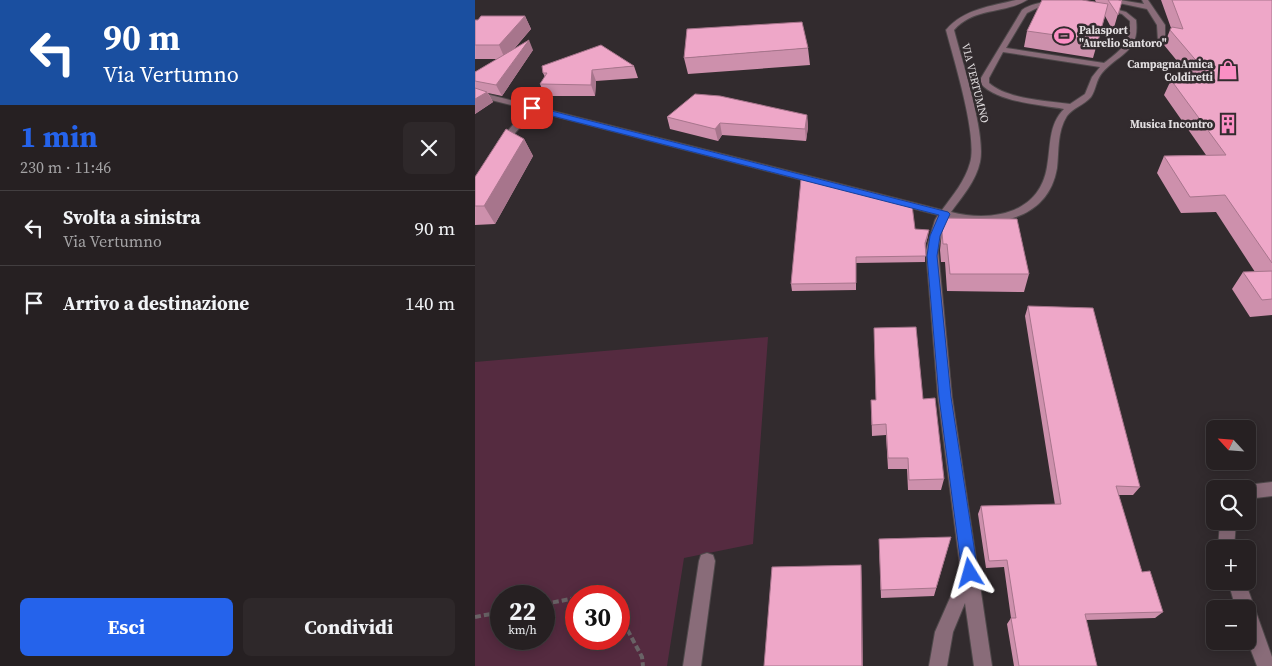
<!DOCTYPE html>
<html lang="it">
<head>
<meta charset="utf-8">
<style>
	body { margin:0; font-family:"Source Serif 4",serif; background:#2e282a; color:#f1f3f6; height:100vh; display:flex; flex-direction:column; font-size:19px; white-space:nowrap }
	* { box-sizing:border-box; margin:0 }
	p { font-size:16px; color:#a4a3a5 }
	.icon { flex:none; width:28px; height:28px; fill:none; stroke:currentColor; stroke-width:2; stroke-linecap:round; stroke-linejoin:round }
	.map { position:relative; flex:1; overflow:hidden }
	.details { display:flex; flex-direction:column; background:#262022; width:475px }
	.details>* { flex:none }
	.banner { background:#1a4fa0; color:#fff; overflow:hidden }
	.needle { width:32px; rotate:296deg }
	.buttons { position:absolute; left:731px; top:420px; display:grid; gap:10px }
	.buttons a { display:grid; place-items:center; width:50px; height:50px; border-radius:8px; background:#262022; box-shadow:0 2px 12px #0003,0 0 0 1px #423e40; font-size:25px }
	.speed { position:absolute; left:15px; top:585px; display:flex; gap:10px; font-size:25px; font-weight:700; text-align:center }
	.speed>* { display:grid; place-content:center; width:65px; height:65px; border-radius:50%; background:#262022; box-shadow:0 2px 12px #0003,0 0 0 1px #423e40; line-height:1 }
	.speed small { font-size:12px; font-weight:400 }
	.speed .limit { border:8px solid #d22; background:#fff; color:#111 }
	.pin { position:absolute; display:grid; place-items:center; width:42px; height:42px; color:#fff; margin:-21px; border-radius:10px; box-shadow:0 2px 8px #0006 }
	.me { position:absolute; width:55px; margin:-28px; rotate:352deg; stroke-linejoin:round; filter:drop-shadow(0 0 4px #0008) }
	.turn { display:flex; align-items:center; gap:18px; height:105px; padding:0 20px; font-size:22px }
	.turn .icon { width:65px; height:65px; stroke-width:2.5 }
	.turn b { display:block; font-size:35px; line-height:42px }
	.round { display:grid; place-items:center; flex:none; width:52px; height:52px; border-radius:8px; background:#2e282a }
	.summary { display:flex; align-items:center; justify-content:space-between; height:85px; padding:0 20px }
	h1 { font-size:30px; font-weight:700; line-height:38px; color:#2563eb }
	.action { display:flex; gap:10px; margin-top:auto; padding:10px 20px }
	.action a { flex:1; height:58px; border-radius:8px; background:#2563eb; color:#fff; font-size:20px; font-weight:700; line-height:58px; text-align:center }
	.action a+a { background:#2e282a; color:#f1f3f6 }
	ul { padding:0; list-style:none }
	li { display:flex; align-items:center; gap:15px; height:75px; padding:0 20px; border-top:1px solid #423e40 }
	li div { flex:1 }
	li b { display:block; font-size:19px }
	li em { font-style:normal }
	main { display:flex; flex:1; min-height:0 }
	.map>svg:first-child { display:block }
</style>
</head>
<body>
<main>
<section class="details">
<div class="banner">
<div class="turn"><svg class="icon" aria-label="left" viewBox="0 0 24 24"><path d="M17 20v-9H6M10 6l-5 5 5 5"/></svg><div><b>90 m</b>Via Vertumno</div></div>
</div>
<div class="summary"><div><h1>1 min</h1><p>230 m · 11:46</p></div><a class="round"><svg class="icon" aria-label="close" viewBox="0 0 24 24"><path d="M6 6l12 12M18 6L6 18"/></svg></a></div>
<ul>
<li><svg class="icon" aria-label="left" viewBox="0 0 24 24"><path d="M17 20v-9H6M10 6l-5 5 5 5"/></svg><div><b>Svolta a sinistra</b><p>Via Vertumno</p></div><em>90 m</em></li>
<li><svg class="icon" aria-label="arrive" viewBox="0 0 24 24"><path d="M6 21V4h12l-3 4 3 4H6"/></svg><div><b>Arrivo a destinazione</b></div><em>140 m</em></li>
</ul>
<div class="action"><a>Esci</a><a>Condividi</a></div>
</section>
<div class="map">
<svg width="797" height="666" viewBox="0 0 797 666">
	<rect width="100%" height="100%" fill="#322b2e"/>
	<path fill="#552b40" fill-rule="evenodd" d="M293,337L278,544L209,558L192,666H0V362ZM26,596H69V639H26ZM101,596H144V639H101Z"/>
	<g fill="none" stroke-linecap="round" stroke-linejoin="round">
		<defs>
			<path id="minor" d="M541,0H552C530,14 499,7 479,30C487,61 511,134 505,162C501,181 487,197 476,212C515,222 564,215 572,167C576,146 573,125 589,109C566,105 522,102 506,84V78L547,10C557,3 575,0 585,3L564,7L552,13L531,48L629,63C645,51 656,43 655,21L647,14L627,9V7L629,6L651,12L661,20C665,53 644,53 627,73C621,80 621,90 616,97C609,105 598,108 592,116C582,132 584,150 582,168C573,222 516,229 472,218L470,220L463,250L477,397L517,666H499L490,603L478,632L472,666H454L460,632L486,573L463,397L451,250L460,220L463,215L59,111L29,146H23V142L52,109L0,96V91L467,210C478,195 490,181 495,163C503,137 479,60 471,30C488,9 517,6 541,0ZM528,52L625,67L617,77L610,94L595,104C572,101 532,99 514,83V78Z
				M630,0H645L669,4L667,0H673L690,25V43L683,41L682,25L672,9Z
				M797,482V496L772,499V489H766L772,485Z
				M745,521H761L759,549H743Z
				M232,553L238,555L240,561L226,666H208L224,561L226,555Z
				M753,581H770L797,657V666H782L772,640V609H761Z"/>
		</defs>
		<use href="#minor" stroke="#4e484a" stroke-width="2"/>
		<path stroke="#696366" stroke-width="4" stroke-dasharray="6 3" stroke-linecap="butt" d="M69,604L101,598
			M144,614L167,657L168,666
			M0,617L26,612"/>
		<use href="#minor" fill="#896c79" fill-rule="evenodd"/>
	</g>
	<path fill="#cd90ac" d="M620,0H647L638,31L630,16L618,58L549,47L552,31L621,2Z
		M686,0H797V315L775,317L757,289L768,272H780L741,212L706,213L682,173L689,156L731,155L689,95L696,80L717,79L689,45L695,30L696,28Z
		M50,16L56,29L39,49L58,50L27,96L13,93L18,102L0,114V72L22,59H0V20Z
		M333,48L335,65L213,74L209,58Z
		M159,66L163,78L121,81L120,96H70L65,84L70,77L68,73Z
		M332,115L333,127L331,141L247,135L243,141L195,129L192,117Z
		M49,139L58,156L20,224L0,225V177Z
		M440,229L453,236L450,247V262L381,263V290L317,291L316,284Z
		M467,232L554,274L549,292L472,291L470,262H466L465,250Z
		M553,306L665,487L658,495H643L667,572L688,612L680,618L611,620L622,666H539L532,624L536,618L529,567L511,568L503,514L506,506L580,505L550,316Z
		M399,328L448,399L469,479L466,490H433L432,469H413L411,435L397,436L396,400H401Z
		M476,537L459,596L406,598L404,539Z"/>
	<path fill="#a7758c" d="M50,16L56,29L30,59L24,45Z
		M54,40L58,50L27,96L21,85Z
		M117,70L121,81L120,96L116,85Z
		M12,92L18,102L0,114V99Z
		M332,115L333,127L331,141L330,129Z
		M245,123L247,135L243,141L240,129Z
		M49,139L58,156L20,224L9,206Z
		M454,230L453,236L449,249L450,243Z
		M386,565L387,583L388,666H387Z"/>
	<path fill="#eea7c8" stroke="#a7758c" d="M567,0H607L633,4L623,41L552,31Z
		M633,0H643L647,1L643,15Z
		M697,0H797V263L750,195L715,197L689,156L751,155L696,80L736,78L695,30L697,27L708,29Z
		M6,16H50L24,45H0V20H3Z
		M327,22L333,48L209,58L212,29Z
		M54,40L21,85L0,81V72Z
		M126,45L159,66L117,70L116,85L65,84L72,73H68L67,66Z
		M0,88L12,92L0,99Z
		M220,94L245,96L332,115L330,129L245,123L240,129L192,117Z
		M31,129L49,139L9,206H0V177Z
		M326,179L437,205L440,229L454,230L450,243L451,256L381,257V283L316,284Z
		M470,218L542,219L554,274H475L472,244H468L467,232Z
		M797,271V299L787,300L768,272Z
		M553,306L618,308L665,487L641,486L667,572L675,571L688,612L610,614L622,666H544L536,618H541L532,560L514,561L506,506L586,504Z
		M441,327L448,399L460,398L469,479L434,480L433,458H413L411,424L397,425L396,400H401L399,328Z
		M476,537L461,588L406,590L404,539Z
		M386,565L387,666H289L297,567Z"/>
	<path fill="#2563eb" stroke="#184099" d="M57,106L473,212L475,214L465,236L462,256L476,397L503,573L501,579L495,581L490,579L487,573L464,397L452,256L455,236L464,215L54,110V107Z"/>
	<defs>
		<symbol id="stadium-bare" viewBox="-9 -9 18 18"><path d="M0-5a6.5 5 0 1 0 0 10a6.5 5 0 1 0 0-10ZM-3.5-1.8h7v3.6h-7Z" fill="#fb8fc4" stroke="#322b2e" stroke-width="2.5" paint-order="stroke"/></symbol>
		<symbol id="shop-bare" viewBox="-9 -9 18 18"><path d="M-5-2.5h2.3a2.7 3.5 0 0 1 5.4 0H5L5.5 6h-11ZM-1.5-2.5h3a1.5 2.3 0 0 0-3 0Z" fill="#fb8fc4" stroke="#322b2e" stroke-width="2.5" paint-order="stroke"/></symbol>
		<symbol id="building-bare" viewBox="-9 -9 18 18"><path d="M-4-6H4V6H1V3H-1V6H-4ZM-2.5-4.3h1.7v1.8h-1.7ZM.8-4.3h1.7v1.8H.8ZM-2.5-1h1.7V.8h-1.7ZM.8-1h1.7V.8H.8Z" fill="#fb8fc4" stroke="#322b2e" stroke-width="2.5" paint-order="stroke"/></symbol>
	</defs>
	<g fill-rule="evenodd">
		<use href="#stadium-bare" x="575" y="22" width="28" height="28"/>
		<use href="#shop-bare" x="739" y="56" width="28" height="28"/>
		<use href="#building-bare" x="739" y="110" width="28" height="28"/>
	</g>
	<g text-anchor="middle" dominant-baseline="central" stroke-width="5" stroke-linejoin="round" paint-order="stroke">
		<g font-size="11" font-weight="bold" fill="#e2dee0" stroke="#322b2e" text-anchor="end">
			<text x="604" y="30" text-anchor="start">Palasport<tspan x="604" dy="13">"Aurelio Santoro"</tspan></text>
			<text x="738" y="64">CampagnaAmica<tspan x="738" dy="13">Coldiretti</tspan></text>
			<text x="738" y="124">Musica Incontro</text>
		</g>
		<g font-size="11" fill="#e2dee0" stroke="#322b2e">
			<text transform="translate(500 83) rotate(76)">VIA VERTUMNO</text>
		</g>
	</g>
</svg>
<div class="buttons">
<a><svg class="needle" viewBox="-14 -14 28 28"><path d="M0-13l5 13h-10z" fill="#e53935"/><path d="M0 13l5-13h-10z" fill="#a4a3a5"/></svg></a>
<a><svg class="icon" aria-label="search" viewBox="0 0 24 24"><circle cx="10" cy="10" r="6"/><path d="M15 15l6 6"/></svg></a>
<a>+</a>
<a>−</a>
</div>
<div class="speed"><div>22<small>km/h</small></div><div class="limit">30</div></div>
<div class="pin" style="left:57px;top:108px;background:#d93025"><svg class="icon" aria-label="arrive" viewBox="0 0 24 24"><path d="M6 21V4h12l-3 4 3 4H6"/></svg></div>
<svg class="me" style="left:495px;top:573px" viewBox="-20 -20 40 40"><path d="M0-17L14 15 0 8-14 15z" fill="#2563eb" stroke="#fff" stroke-width="4"/></svg>
</div>
</main>
</body>
</html>
